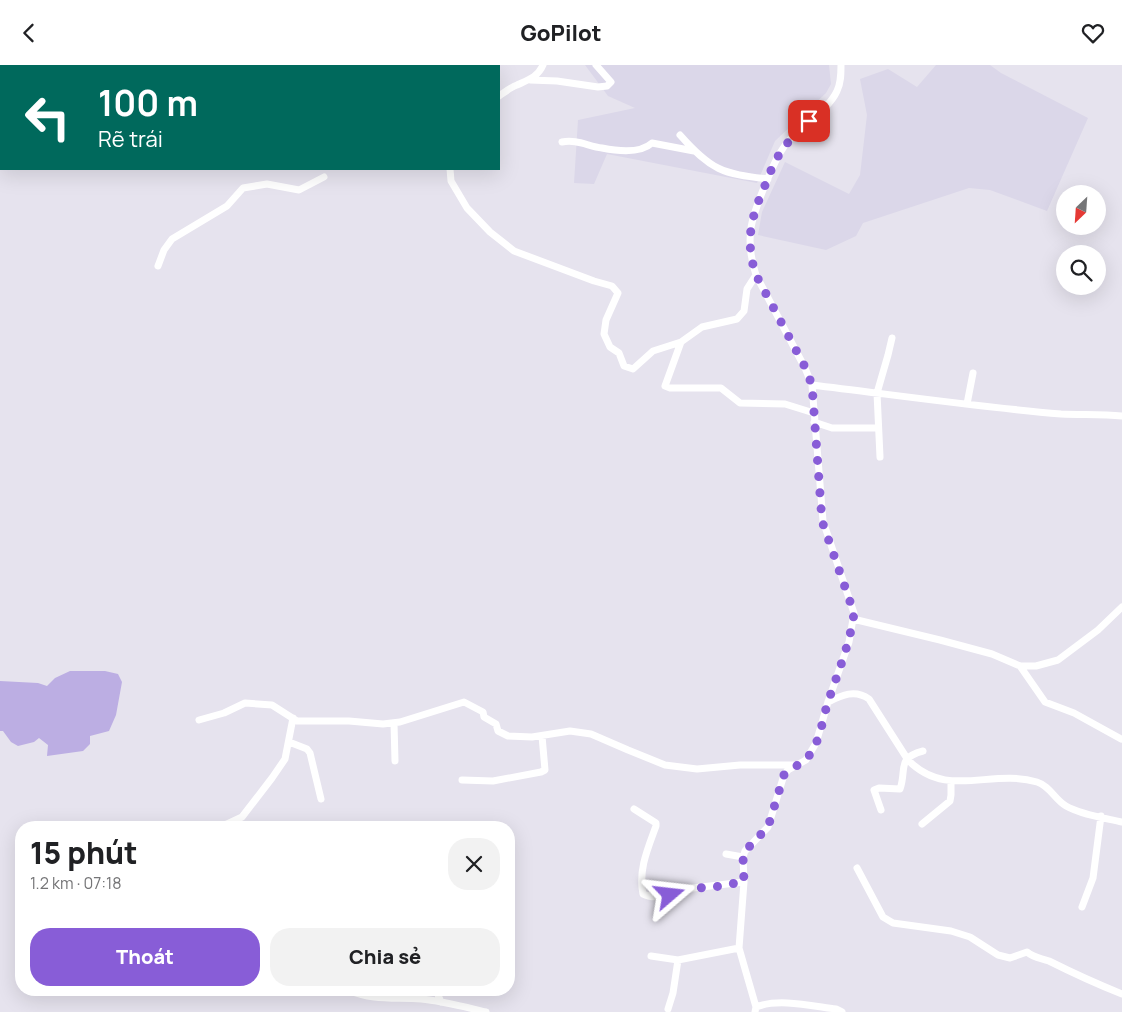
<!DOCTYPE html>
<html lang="vi">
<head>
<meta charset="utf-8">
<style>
	body { margin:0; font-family:Manrope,sans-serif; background:#f2f2f2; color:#202124; height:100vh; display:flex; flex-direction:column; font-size:19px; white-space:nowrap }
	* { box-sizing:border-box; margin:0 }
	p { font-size:16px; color:#757577 }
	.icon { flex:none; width:28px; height:28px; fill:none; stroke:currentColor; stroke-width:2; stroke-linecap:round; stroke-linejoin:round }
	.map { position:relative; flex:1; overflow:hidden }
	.panel { position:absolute; left:15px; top:756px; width:500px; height:175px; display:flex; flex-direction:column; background:#fff; border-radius:20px; box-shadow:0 5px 20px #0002 }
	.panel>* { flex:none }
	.hud { position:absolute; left:0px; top:0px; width:500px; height:105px; box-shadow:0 5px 20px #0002; background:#00695c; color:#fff; overflow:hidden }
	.needle { width:32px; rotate:205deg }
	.controls { position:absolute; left:1056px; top:120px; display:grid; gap:10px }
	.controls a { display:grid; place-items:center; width:50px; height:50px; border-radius:50%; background:#fff; box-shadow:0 5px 20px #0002; font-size:25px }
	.pin { position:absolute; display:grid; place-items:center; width:42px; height:42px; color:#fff; margin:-21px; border-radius:10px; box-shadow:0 2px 8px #0006 }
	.me { position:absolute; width:55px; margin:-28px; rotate:73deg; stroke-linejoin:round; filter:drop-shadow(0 0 4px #0008) }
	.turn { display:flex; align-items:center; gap:18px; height:105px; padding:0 15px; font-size:22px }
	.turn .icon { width:65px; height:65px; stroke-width:2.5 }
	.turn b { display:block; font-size:35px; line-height:42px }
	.round { display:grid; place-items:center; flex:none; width:52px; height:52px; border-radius:20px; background:#f2f2f2 }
	.overview { display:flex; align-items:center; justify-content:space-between; height:85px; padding:0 15px }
	h1 { font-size:30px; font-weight:800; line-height:38px }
	.cta { display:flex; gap:10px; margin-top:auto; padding:10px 15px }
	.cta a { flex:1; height:58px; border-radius:20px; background:#885dd7; color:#fff; font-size:20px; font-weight:800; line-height:58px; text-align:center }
	.cta a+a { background:#f2f2f2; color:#202124 }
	header { display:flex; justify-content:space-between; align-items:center; height:65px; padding:0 15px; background:#fff; font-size:22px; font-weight:800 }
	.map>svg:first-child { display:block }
</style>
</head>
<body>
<header><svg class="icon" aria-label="back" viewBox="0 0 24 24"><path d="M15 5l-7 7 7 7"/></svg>GoPilot<svg class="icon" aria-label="heart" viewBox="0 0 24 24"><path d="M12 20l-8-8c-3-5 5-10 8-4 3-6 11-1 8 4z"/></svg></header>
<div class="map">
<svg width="1122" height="947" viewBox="0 0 1122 947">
	<rect width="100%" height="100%" fill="#e6e3ee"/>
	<path fill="#dbd7e9" d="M585,0H829L831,19L826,28L775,76L757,118L607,89L594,119L574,118L578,55L635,43L608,31Z
		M936,0H990L1001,8L1088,53L1047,146L990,125L969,123L863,158L856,171L826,185L758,170L762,147L785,97L849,129L860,110L867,50L860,14L888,4L917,22Z"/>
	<path fill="#bcaee3" d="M70,606H105L118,609L122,617L116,650L109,666L90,671V679L83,686L47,691L48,680L39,673L34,677L18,681L11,677L3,666H0V616L38,618L47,621L55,613Z"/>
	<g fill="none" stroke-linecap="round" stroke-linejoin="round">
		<path stroke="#fff" stroke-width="7" d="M530,15L557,16L598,22L607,21L611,17L596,0
			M499,31C505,27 511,22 517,20C528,15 538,12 543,0
			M680,70C711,105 722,109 768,114
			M562,77C576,74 588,81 602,83C617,86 640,89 652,78L694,86
			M450,104L451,116L467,143L490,167L514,186L594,216L612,221L618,228L606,255L604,269L610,282L619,288L624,301L633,304L653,286L681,277L665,321L670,323H721L740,338L785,339L814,348
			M158,201L164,185L172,174L227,141L243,123L267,119L299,125L324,112
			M681,277L702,262L737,254L744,246L747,224L756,210
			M812,320C895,330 978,342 1061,349C1081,350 1102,349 1122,351
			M967,339L973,308
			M814,357L832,363H878
			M880,392L877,328L888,290L892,273
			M853,554L940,575L992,589L1020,601H1036L1058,595L1098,565L1122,542
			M1020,601L1045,637L1074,648L1121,674
			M828,637C842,630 855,624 869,634L908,695C947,735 991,703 1037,717C1050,721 1055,735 1066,741C1082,750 1105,753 1122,757
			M199,655L224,648L245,638L272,640L297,656H349L383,659L400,657L464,637L483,647L484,652L496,659L498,666L508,671L532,672L570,666L591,669L628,685L665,700L697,704L740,700H797
			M394,658L395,696
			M289,677L307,684L310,688L321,734
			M462,715L493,716L541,707L545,705L542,671
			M634,744L656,758V761C648,783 638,805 643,829C659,837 677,825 693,823C710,821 727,819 744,817
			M881,745L874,725L879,723L900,724C907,705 896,693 923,686
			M922,759L950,736L951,730V717
			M216,762L227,759L242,752L272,713L285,694L293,653
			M726,789L743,792
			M857,803L883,852L893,858L951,866L970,872L998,890L1010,893L1027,887C1034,893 1041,893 1049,896C1073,908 1097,919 1122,929
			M1082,842L1093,813L1101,751
			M651,891L678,895L739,883
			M348,925C374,936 394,932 421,934C443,936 465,942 486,947
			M436,925L441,937
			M756,942C778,933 812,941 836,944L842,947
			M668,944L673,928L678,895
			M755,947L756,942L739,883L744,817L743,792L745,786L768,762L784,710L788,705L806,695L816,678L828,637L849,577L854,548L823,456L812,320L805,303L756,210C743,170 753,149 768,113C774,99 780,85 791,73C804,59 829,44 837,26C841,18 841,9 841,0"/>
	</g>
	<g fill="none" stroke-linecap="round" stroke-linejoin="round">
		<path stroke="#885dd7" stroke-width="9" stroke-dasharray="0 16.2" d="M670,830C685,823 697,823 713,822C723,821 733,818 744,817L743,792L745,786L768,762L784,710C790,702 800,701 806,694C820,680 822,655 828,637C838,607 850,579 854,548L822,456L812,320L805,302L756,210C744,174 752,149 767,116C770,109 772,101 776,95C784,80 796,68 809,56"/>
	</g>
</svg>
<div class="controls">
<a><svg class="needle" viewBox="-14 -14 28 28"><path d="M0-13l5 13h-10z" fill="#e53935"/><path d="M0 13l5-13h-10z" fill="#757577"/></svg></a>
<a><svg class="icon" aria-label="search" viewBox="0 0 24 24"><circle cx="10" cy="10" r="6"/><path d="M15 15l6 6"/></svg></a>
</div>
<div class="pin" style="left:809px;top:56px;background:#d93025"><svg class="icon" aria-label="arrive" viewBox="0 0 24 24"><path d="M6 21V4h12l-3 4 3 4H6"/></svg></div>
<svg class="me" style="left:670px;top:830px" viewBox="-20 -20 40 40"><path d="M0-17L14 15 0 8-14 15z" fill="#885dd7" stroke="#fff" stroke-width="4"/></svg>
<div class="hud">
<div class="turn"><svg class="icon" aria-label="left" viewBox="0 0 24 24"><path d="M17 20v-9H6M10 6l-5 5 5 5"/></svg><div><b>100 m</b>Rẽ trái</div></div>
</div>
<section class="panel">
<div class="overview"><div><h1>15 phút</h1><p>1.2 km · 07:18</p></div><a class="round"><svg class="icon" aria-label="close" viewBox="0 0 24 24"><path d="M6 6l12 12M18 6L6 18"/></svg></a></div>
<div class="cta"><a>Thoát</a><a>Chia sẻ</a></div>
</section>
</div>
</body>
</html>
